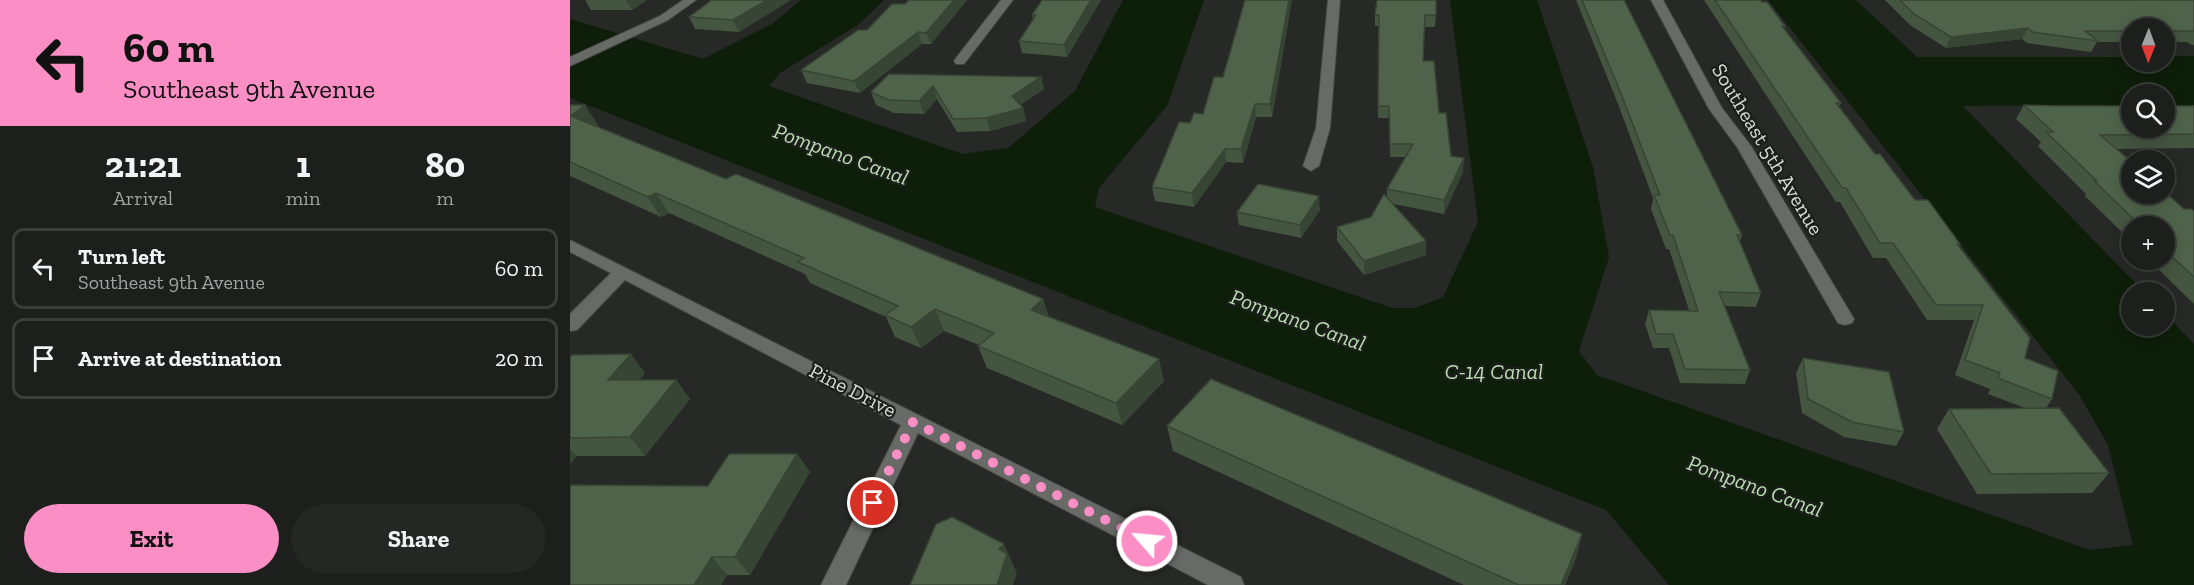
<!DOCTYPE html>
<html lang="en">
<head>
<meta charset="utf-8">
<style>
	body { margin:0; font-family:"Zilla Slab",serif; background:#252725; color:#f1f3f6; height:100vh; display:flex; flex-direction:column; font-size:22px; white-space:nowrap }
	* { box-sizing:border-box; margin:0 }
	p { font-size:20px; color:#a0a2a3 }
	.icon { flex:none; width:33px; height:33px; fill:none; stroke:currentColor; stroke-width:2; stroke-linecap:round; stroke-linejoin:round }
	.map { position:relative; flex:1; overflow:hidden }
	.side { display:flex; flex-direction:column; background:#1c1f1c; width:570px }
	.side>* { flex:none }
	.banner { background:#fb8fc5; color:#111; overflow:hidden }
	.needle { width:39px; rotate:181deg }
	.fabs { position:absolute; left:1551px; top:18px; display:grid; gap:12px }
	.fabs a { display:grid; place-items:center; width:54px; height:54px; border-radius:50%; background:#1c1f1c; box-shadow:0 3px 15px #0003,0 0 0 2px #3a3d3b; font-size:30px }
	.pin { position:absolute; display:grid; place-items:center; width:51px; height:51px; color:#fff; margin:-26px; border:3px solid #fff; border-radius:50%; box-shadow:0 2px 6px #0007 }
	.me { position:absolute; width:66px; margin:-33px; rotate:297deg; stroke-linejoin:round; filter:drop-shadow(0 0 4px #0008) }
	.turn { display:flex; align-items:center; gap:21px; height:126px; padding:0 24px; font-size:27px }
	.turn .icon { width:78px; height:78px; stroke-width:2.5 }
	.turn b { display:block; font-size:42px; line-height:51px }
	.eta { display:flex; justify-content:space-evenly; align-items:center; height:102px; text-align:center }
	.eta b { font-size:36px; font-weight:800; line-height:42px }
	.button { display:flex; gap:12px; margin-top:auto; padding:12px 24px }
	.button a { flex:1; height:69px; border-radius:36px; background:#fb8fc5; color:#111; font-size:24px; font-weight:800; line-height:69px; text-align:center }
	.button a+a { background:#252725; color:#f1f3f6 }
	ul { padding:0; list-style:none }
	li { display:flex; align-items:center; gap:18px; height:81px; margin:0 12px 9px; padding:0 12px; border:3px solid #3a3d3b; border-radius:12px }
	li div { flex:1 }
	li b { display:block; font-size:22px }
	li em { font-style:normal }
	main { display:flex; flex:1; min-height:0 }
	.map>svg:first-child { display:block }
</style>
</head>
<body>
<main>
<section class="side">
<div class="banner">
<div class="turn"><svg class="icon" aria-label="left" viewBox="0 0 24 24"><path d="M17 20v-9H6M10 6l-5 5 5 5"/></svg><div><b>60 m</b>Southeast 9th Avenue</div></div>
</div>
<div class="eta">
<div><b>21:21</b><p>Arrival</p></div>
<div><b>1</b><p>min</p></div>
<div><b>80</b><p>m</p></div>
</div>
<ul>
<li><svg class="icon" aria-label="left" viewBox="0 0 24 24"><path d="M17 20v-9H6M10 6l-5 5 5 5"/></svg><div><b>Turn left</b><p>Southeast 9th Avenue</p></div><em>60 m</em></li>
<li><svg class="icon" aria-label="arrive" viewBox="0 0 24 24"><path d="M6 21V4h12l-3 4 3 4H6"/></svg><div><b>Arrive at destination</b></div><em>20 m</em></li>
</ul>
<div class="button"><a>Exit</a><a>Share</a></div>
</section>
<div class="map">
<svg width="1624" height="585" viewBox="0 0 1624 585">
	<rect width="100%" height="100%" fill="#262926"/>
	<path fill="#0d1e09" d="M231,0H314L289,24L210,73L199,86L392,154L438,148L505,91L553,0H634L597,106L529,188L525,207L822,308H845L873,297L908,222L880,0H967L1023,167L1039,257L1009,351L1027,375L1520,550L1563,545L1538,445L1510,396L1198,0H1286L1347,57H1561L1562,62H1594L1595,56H1624V105H1595L1594,94H1562L1561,105L1393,106L1574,292H1562V326H1594L1595,314L1624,344V585H1099L1036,510L0,98V19L133,59L202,24Z"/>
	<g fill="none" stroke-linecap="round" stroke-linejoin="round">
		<defs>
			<path id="minor" d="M113,0H126L98,20L0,66V57L90,16Z
				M431,0H443L394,64H386L384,61L386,58Z
				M758,0H770L760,128L749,166L741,171L733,166L746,128Z
				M1081,0H1093L1152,108L1181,146L1284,319L1282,323L1275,325L1268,323L1167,147L1139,109Z
				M0,240L671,577L674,585H638L348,433L276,585H251L331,425L55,280L7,330L0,331V314L41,273L0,252Z"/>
		</defs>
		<use href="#minor" stroke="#444643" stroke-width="2"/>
		<use href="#minor" fill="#676a66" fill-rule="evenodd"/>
	</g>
	<path fill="#445540" d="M15,0H77L62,10H21Z
		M221,0L169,32L125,29L119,17Z
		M397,0L361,44H352L290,93L237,83L231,70L297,30L335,4Z
		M472,0H531L497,57L452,53L449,41L463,19L462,15Z
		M722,0L702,117H686L673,163L656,162L624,207L585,201L582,187L620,123L633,114L653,77Z
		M1006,0H1054L1172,235L1170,242L1191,293L1186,307L1155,306L1180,370L1175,384L1110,383L1099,348H1083L1075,324L1079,310H1119L1099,249H1096L1081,209L1083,198L1048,104Z
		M1134,0H1190L1215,26L1214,29L1271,103L1269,106L1305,154L1345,200L1390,244L1389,247L1455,358L1482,399L1476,408L1539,473L1522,493L1407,494L1367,429L1379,409L1455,408L1418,394L1420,389L1385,375L1404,320H1357L1316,258H1303L1270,202H1266Z
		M1315,0H1624V45H1622L1617,42H1594V28H1562V42H1527L1521,52L1457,43L1452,39L1376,48L1340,25Z
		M805,15H866L865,27H854L853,61L881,156L893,172L874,214L823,204L856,255L794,275L767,241V227L801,217L817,197V189L835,157H820L819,118H808L809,26H805Z
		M471,77L474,89L450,105L453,108L456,121L420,131L387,132L367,99L354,114L324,113L306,105L301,92Z
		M0,105L28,125L26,126L156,179L473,299L479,317L594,381L552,425L417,368L408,346L409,345L374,331L351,348L325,337L316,317L240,283L235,274L99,213L91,217L0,176Z
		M1454,105L1489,106H1624V148L1546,149L1614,209L1624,211V304L1579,260H1594V226H1562V242L1515,196L1516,194L1468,146L1471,142L1446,119Z
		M750,210L731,238L669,225L667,212Z
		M0,357L75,373L69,380H106L120,399L75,456H7L0,464Z
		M1233,358L1334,432L1326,446L1274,437L1232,413L1226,373Z
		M597,426L1012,534L1006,558L995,585H894L603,451Z
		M227,454L240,472L180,575H157L151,585H0L138,486Z"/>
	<path fill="#374534" d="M56,0H77L62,10Z
		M197,0H221L169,32L163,20Z
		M384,0H397L361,44L356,33Z
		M521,0H531L497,57L494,45Z
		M719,0H722L702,117L700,104Z
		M1458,28L1452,39L1376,48L1381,37Z
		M348,32L352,44L290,93L284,81Z
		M471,77L474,89L445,109L442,96Z
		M363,86L367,99L354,114L349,101Z
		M685,104L686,117L673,163L671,149Z
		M15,105L28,125L14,135L1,116Z
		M453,108L456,121L420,131L416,118Z
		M655,149L656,162L624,207L622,193Z
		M894,158L893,172L874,214V200Z
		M86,193L99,213L91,217L78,197Z
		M749,196L750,210L731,238L730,225Z
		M856,241V255L794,275V261Z
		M473,299L480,320L461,310Z
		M365,309L374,331L351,348L341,327Z
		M61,354L75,373L53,399L38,380Z
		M589,359L594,381L552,425L546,403Z
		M106,380L120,399L75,456L60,437Z
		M0,449L7,456L0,464Z
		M227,454L240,472L180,575L165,557Z
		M1012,534L1006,558L995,585H991Z
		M434,544L447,573L443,585H427L429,549Z
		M142,557L157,575L151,585H124Z"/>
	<path fill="#4f634a" stroke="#374534" stroke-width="1.5" d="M142,0H197L163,20L119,17Z
		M339,0H384L356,33L348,32L284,81L231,70L288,30H297L322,4H335Z
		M472,0H521L494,45L449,41L466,15H462Z
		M675,0H719L700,104H685L671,149H655L622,193L582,187L609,122L620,123L624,113L633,114L644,77H653Z
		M807,0H866V15H855L853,61H864L869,113H876L881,156L894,158L874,200L817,189L843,144H820L819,106H808L809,15H805Z
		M1012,0H1054L1172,235H1167L1191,293L1149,292L1180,370L1115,369L1103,334H1086L1079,310L1128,311L1103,235H1100L1084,195H1090L1050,91Z
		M1145,0H1190L1192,2H1197L1215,26H1212L1271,103H1266L1305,154H1310L1345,200H1358L1390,244H1387L1460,338L1455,358L1488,371L1482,399L1428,378L1430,373L1395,360L1413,305H1366L1323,243H1310L1276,188H1272Z
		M1330,0H1624V31H1594V28H1562V31H1515L1528,41L1462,32L1458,28L1381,37L1344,14Z
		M319,74L471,77L442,96L453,108L416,118L383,119L363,86L349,101L319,100L301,92Z
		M0,105H15L1,116L156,179L166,174L473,299L461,310L589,359L546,403L408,346L424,333L365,309L341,327L315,315L328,306L228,262L234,258L86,193L78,197L0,162Z
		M1454,105L1489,106H1562V128H1594V106H1624V134L1530,135L1562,162V194H1594V191L1614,209H1621L1624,211V277L1594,249V226H1571L1524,181H1527L1476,132H1483Z
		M688,184L749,196L730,225L667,212Z
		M814,194L856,241L794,261L767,227L801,217Z
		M61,354L38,380H106L60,437L0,438V357L2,355Z
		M1233,358L1319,372L1334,432L1282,422L1238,399Z
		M641,379L1012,534L991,585H949L597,426Z
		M1489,408L1539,473L1421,474L1379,409Z
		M159,454H227L165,557H142L124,585H0V485L138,486Z
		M382,517L434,544L429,549L437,554L427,585H340L366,524Z"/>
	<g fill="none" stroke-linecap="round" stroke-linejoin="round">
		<path stroke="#fb8fc5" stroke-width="10" stroke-dasharray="0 18" d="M303,503L343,422L577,541"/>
	</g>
	<g text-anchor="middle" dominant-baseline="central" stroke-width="4.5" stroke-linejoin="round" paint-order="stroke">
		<g font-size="21" fill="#d9dad8" stroke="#1d1f1c">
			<text transform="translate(1198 149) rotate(59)">Southeast 5th Avenue</text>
			<text transform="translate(283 390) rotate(27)">Pine Drive</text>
		</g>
		<g font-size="22" font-style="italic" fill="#b9dfb0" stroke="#1d1f1c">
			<text transform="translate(271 154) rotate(20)">Pompano Canal</text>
			<text transform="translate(728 320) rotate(20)">Pompano Canal</text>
			<text x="924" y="371">C-14 Canal</text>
			<text transform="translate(1185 486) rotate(20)">Pompano Canal</text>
		</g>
	</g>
</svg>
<div class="fabs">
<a><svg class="needle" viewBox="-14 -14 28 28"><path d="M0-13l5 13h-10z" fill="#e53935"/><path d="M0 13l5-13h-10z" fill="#a0a2a3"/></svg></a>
<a><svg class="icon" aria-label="search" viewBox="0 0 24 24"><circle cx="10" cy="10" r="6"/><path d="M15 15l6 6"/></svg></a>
<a><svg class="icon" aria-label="layers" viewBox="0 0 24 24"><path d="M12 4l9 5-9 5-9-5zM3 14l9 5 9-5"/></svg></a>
<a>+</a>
<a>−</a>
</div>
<div class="pin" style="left:303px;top:503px;background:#d93025"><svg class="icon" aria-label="arrive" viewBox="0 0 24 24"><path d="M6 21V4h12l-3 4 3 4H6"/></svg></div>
<svg class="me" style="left:577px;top:541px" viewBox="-20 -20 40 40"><circle r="17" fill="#fb8fc5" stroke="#fff" stroke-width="3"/><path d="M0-11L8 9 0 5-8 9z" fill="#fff"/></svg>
</div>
</main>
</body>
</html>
